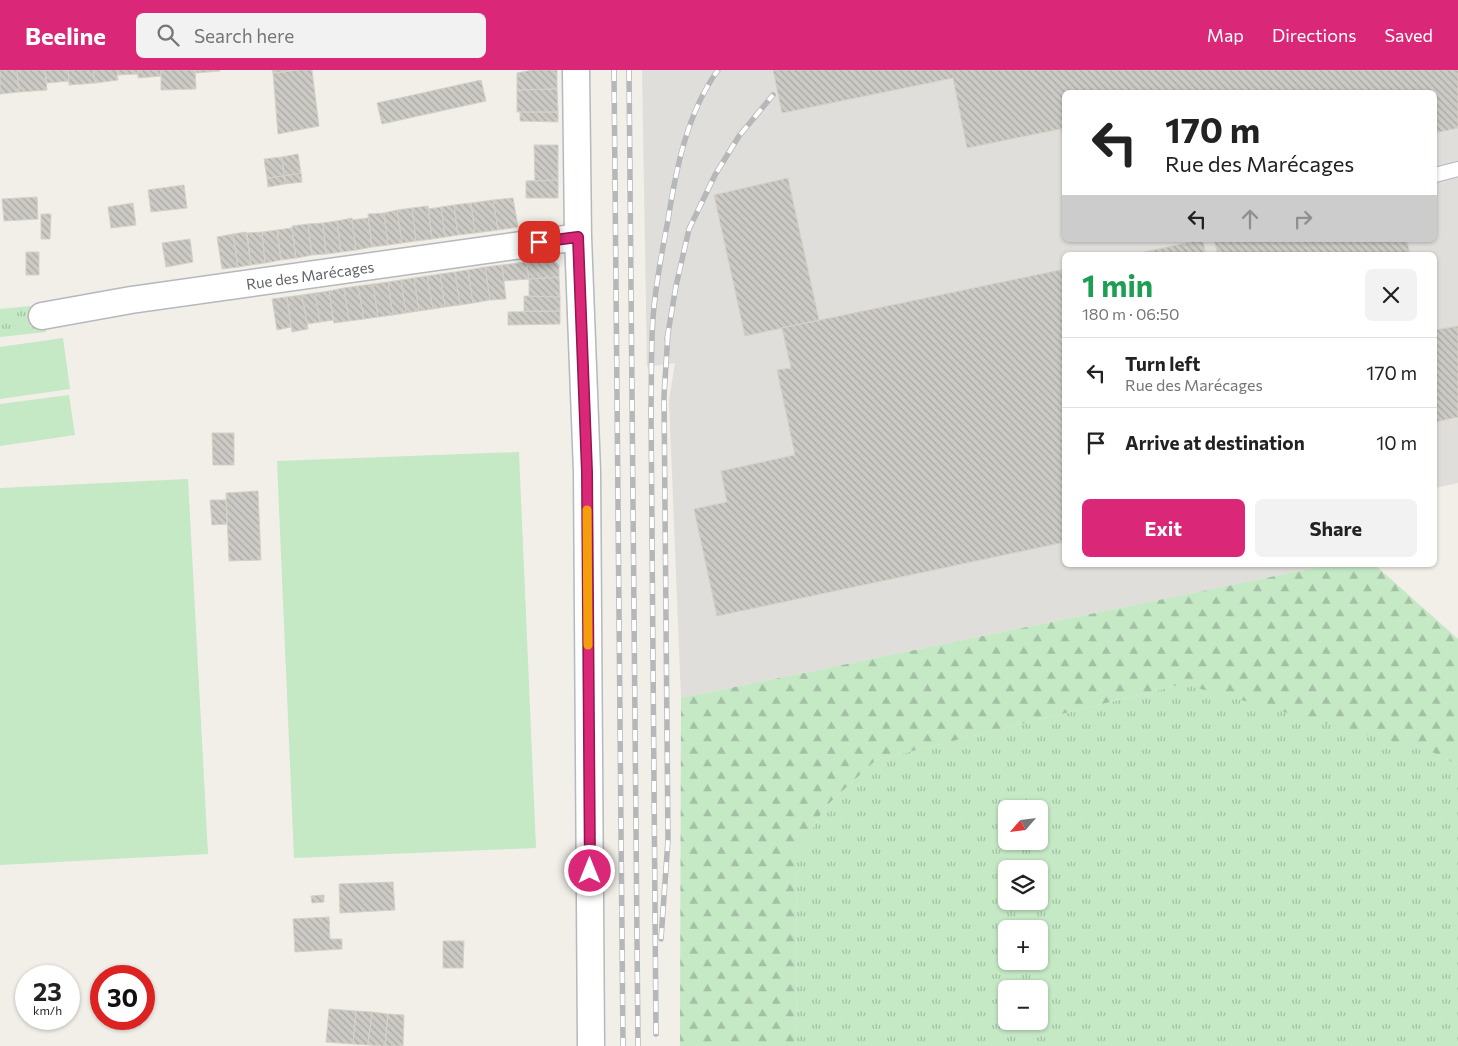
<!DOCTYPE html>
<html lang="en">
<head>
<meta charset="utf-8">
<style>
	body { margin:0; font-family:Commissioner,sans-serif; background:#f2f2f2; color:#222; height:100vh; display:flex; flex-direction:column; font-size:19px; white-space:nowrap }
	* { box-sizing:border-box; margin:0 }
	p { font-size:16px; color:#767676 }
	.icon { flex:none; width:28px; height:28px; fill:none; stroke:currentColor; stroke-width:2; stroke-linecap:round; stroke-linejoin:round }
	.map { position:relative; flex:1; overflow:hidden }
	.details { position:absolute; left:1062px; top:182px; width:375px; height:315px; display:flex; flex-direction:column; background:#fff; border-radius:8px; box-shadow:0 1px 4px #0004 }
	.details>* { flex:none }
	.banner { position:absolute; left:1062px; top:20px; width:375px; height:152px; border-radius:8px; box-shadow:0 1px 4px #0004; background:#fff; color:#222; overflow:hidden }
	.needle { width:32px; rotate:242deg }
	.fabs { position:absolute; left:998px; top:730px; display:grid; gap:10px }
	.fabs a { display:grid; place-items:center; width:50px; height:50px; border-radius:8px; background:#fff; box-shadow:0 1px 4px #0004; font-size:25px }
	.speed { position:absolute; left:15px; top:895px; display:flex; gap:10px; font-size:25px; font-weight:700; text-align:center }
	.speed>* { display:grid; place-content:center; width:65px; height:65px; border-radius:50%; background:#fff; box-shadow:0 1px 4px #0004; line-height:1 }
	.speed small { font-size:12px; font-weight:400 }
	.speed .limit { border:8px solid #d22; background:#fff; color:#111 }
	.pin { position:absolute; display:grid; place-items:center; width:42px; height:42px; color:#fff; margin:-21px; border-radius:10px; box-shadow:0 2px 8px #0006 }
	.me { position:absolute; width:55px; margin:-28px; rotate:0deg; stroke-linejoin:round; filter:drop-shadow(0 0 4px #0008) }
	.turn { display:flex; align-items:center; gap:18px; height:105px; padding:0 20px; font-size:22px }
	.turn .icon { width:65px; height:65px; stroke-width:2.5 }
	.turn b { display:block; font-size:35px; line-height:42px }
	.lanes { display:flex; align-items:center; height:48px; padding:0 20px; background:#0003; justify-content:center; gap:25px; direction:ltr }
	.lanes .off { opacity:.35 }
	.round { display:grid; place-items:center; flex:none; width:52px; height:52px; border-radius:8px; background:#f2f2f2 }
	.overview { display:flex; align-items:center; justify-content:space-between; height:85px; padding:0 20px }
	h1 { font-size:30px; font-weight:700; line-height:38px; color:#1e9e55 }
	.cta { display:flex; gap:10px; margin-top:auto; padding:10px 20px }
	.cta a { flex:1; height:58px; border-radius:8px; background:#db2777; color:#fff; font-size:20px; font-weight:700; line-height:58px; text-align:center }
	.cta a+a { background:#f2f2f2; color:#222 }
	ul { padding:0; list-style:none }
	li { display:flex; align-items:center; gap:15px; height:70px; padding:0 20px; border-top:1px solid #e0e0e0 }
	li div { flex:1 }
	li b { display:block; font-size:19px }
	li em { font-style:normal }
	header { display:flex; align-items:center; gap:30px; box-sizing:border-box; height:70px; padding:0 25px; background:#db2777; color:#fff }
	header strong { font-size:24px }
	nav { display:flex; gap:28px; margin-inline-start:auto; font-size:18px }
	.search { width:350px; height:45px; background:#f2f2f2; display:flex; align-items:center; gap:12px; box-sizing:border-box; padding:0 18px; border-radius:8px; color:#767676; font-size:19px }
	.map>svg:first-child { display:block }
</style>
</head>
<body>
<header>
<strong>Beeline</strong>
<div class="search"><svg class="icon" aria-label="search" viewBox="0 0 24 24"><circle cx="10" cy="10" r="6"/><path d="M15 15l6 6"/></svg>Search here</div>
<nav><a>Map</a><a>Directions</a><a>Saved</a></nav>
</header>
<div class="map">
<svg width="1458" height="976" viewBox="0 0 1458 976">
	<defs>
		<pattern id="grass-tufts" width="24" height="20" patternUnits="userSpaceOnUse" patternTransform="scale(1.25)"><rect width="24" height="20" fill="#c5e8c5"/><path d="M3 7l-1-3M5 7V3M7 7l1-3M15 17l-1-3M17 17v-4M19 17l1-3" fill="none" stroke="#a3c0a4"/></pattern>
		<pattern id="forest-firs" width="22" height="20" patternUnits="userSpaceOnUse" patternTransform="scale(1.25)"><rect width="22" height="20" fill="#c5e8c5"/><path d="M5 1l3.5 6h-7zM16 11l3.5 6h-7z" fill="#a3c0a4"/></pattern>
		<pattern id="building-back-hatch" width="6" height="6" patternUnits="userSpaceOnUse" patternTransform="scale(1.25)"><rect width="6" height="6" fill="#cccac5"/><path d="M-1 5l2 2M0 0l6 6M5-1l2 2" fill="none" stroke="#a9a8a4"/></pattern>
	</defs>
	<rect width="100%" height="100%" fill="#f1efe8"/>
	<path fill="#e0deda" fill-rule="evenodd" d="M642,0H1458V413L1435,418V185H1065V495H1329L681,628L669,330L675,293L647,297ZM1065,22H1435V170H1065Z"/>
	<path fill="url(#grass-tufts)" fill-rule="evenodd" d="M41,235L46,262L0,267V239Z
		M1183,614L1317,643L1434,683L1458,695V976H796L797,787L824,738L876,690ZM1006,739H1039V771H1006ZM1006,799H1039V831H1006ZM1006,859H1039V891H1006ZM1006,919H1039V951H1006Z"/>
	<path fill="url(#forest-firs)" d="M1329,495H1375L1458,569V695L1434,683L1183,614L876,690L824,738L797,787L796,976H680L681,628Z"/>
	<path fill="#c5e8c5" d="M63,268L70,319L0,329V277Z
		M69,325L75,365L0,376V334Z
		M519,382L536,778L294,788L277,391Z
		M188,409L208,784L0,795V418Z"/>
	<path fill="url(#building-back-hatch)" stroke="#d6d1c6" d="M0,0H17L19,22L0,24Z
		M17,0H45L47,20L19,22Z
		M45,0H68L69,11L47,13Z
		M68,0H93L95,13L69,15Z
		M93,0H117L118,10L95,13Z
		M117,0H138V4L118,5Z
		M138,0H161V6L138,8Z
		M161,0H195L196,19L161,20Z
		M196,0H220V1L196,3Z
		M272,0H299L273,3Z
		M299,0H312L319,56L278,64L273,3Z
		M532,0H557V19L517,20V3Z
		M773,0H1458V58L1435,63V22H1065V58L967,78L953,8L782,43Z
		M481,10L486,31L382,54L377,33Z
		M557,19L558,42H517V20Z
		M520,42H558V52L520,51Z
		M1065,58V76L1061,59Z
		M534,75H558V110L535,111Z
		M298,84L301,103L284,106L282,87Z
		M282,87L284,106L267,108L264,89Z
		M301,103L302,112L285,114L284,106Z
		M284,106L285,114L268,117L267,108Z
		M788,108L819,250L745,266L714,125Z
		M558,110V128H526V111Z
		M184,115L187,138L151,142L148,120Z
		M37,127L38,149L4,151L2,129Z
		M513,128L518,157L498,160L493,130Z
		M493,130L498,160L475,163L471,133Z
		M133,133L136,155L111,158L108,137Z
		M471,133L475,163L458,165L454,135Z
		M454,135L458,165L445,167L441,137Z
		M428,136L432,169L416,171L412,138Z
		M441,137L445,167L432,169L428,139Z
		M412,138L416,171L402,173L397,140Z
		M397,140L402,173L388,175L384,143Z
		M384,143L388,175L372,177L368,144Z
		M41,144H51L50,169H41Z
		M352,148L356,180L341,182L337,151Z
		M368,148L372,177L356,180L352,150Z
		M337,151L341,182L326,184L323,153Z
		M323,153L326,184L312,185L308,154Z
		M308,154L312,185L296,188L292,156Z
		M292,158L296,188L281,190L277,160Z
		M277,160L281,190L265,193L262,162Z
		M246,162L251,195L238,197L233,164Z
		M262,162L265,193L251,195L247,163Z
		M233,164L238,197L222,199L217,167Z
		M190,169L193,192L166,197L162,173Z
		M1203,170L1206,185H1130L1200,170Z
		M1214,170H1407L1410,185H1218Z
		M26,182H39V205H26Z
		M550,188L559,195V207L529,209L526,192Z
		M526,192L529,209L504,211L502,195Z
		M502,195L506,229L490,230L485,197Z
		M485,197L490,230L473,233L468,200Z
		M1065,199V472L717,546L694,439L727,432L721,401L795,385L777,300L791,298L782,258Z
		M468,200L473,233L460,235L455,202Z
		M455,202L460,235L445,237L440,204Z
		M440,204L445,237L433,239L427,206Z
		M427,206L433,239L419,241L414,208Z
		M559,207L560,227L529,226V209Z
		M414,208L419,241L406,243L401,210Z
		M401,210L406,243L393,245L388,212Z
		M388,212L393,245L378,247L373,214Z
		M373,214L378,247L364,249L358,216Z
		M358,216L364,249L349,251L344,218Z
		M344,218L349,251L334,253L329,221Z
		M329,221L333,250L320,252L315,223Z
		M315,223L320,252L307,254L302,225Z
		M302,225L308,259L292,262L287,227Z
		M524,226L560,227V241H524Z
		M287,227L291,257L277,260L272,229Z
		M560,241V254L508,255V242Z
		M1458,256V347L1435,352V260Z
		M212,363H234V395H213Z
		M258,421L261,490L229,491L226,423Z
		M210,430H226L227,454L212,455Z
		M393,812L395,840L340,843L339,814Z
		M324,825V832L312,833L311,826Z
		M329,847L330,869H342V879L295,882L293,849Z
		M443,871H464L463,898H443Z
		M329,939L356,941L353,974L326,972Z
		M356,941L372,942L368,975L353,974Z
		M372,942L388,944L385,976L368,975Z
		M388,944L404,945L403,976H385Z"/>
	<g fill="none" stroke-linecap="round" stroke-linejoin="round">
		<defs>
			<path id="service" d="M1435,105L1458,99"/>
			<path id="minor" d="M576,0L578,167L587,401L591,976
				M42,246L131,230L578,167"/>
		</defs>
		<use href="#service" stroke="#b5b8bc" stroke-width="16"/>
		<use href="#minor" stroke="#b5b8bc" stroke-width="29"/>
		<use href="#service" stroke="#fff" stroke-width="14"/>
		<use href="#minor" stroke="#fff" stroke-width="26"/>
		<defs>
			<path id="rail" d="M614,0L623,976
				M629,0L638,976
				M667,269L676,216L689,159L715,105L739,66L773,25
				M661,869L668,770L664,326L668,263
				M656,964L651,338C652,302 650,265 655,228C658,202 663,176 668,150C676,99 687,43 718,0"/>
		</defs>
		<use href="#rail" stroke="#b6b7b8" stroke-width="5.5"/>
		<use href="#rail" stroke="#fff" stroke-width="4" stroke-dasharray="11" stroke-linecap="butt"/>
	</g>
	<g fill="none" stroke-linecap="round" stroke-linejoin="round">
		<defs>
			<path id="route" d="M539,172L578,167L587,402L590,801"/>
		</defs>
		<use href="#route" stroke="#8e194d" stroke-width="12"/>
		<use href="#route" stroke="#db2777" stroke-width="9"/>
		<path stroke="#f59e0b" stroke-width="9" d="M587,440L588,575"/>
	</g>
	<g text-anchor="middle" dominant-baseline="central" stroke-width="5" stroke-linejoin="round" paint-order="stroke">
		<g font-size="15" fill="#5f6368" stroke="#fff">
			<text transform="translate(310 205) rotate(-8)">Rue des Marécages</text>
		</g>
	</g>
</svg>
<div class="fabs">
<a><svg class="needle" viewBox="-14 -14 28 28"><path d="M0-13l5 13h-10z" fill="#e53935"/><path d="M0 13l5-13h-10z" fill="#767676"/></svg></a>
<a><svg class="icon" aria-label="layers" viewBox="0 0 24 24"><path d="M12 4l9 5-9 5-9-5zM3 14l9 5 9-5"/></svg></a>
<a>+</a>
<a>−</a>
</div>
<div class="speed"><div>23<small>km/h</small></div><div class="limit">30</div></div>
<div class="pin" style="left:539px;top:172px;background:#d93025"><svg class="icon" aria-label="arrive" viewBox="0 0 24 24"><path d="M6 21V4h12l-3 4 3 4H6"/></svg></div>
<svg class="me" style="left:590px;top:801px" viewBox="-20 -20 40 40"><circle r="17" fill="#db2777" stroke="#fff" stroke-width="3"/><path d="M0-11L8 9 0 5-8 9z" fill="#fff"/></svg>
<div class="banner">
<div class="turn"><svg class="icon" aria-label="left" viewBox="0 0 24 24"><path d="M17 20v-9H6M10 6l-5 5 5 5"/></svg><div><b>170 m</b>Rue des Marécages</div></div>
<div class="lanes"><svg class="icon" aria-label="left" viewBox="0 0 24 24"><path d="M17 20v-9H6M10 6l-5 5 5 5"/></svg><svg class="icon off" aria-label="ahead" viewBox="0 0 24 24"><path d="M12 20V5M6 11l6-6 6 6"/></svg><svg class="icon off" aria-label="right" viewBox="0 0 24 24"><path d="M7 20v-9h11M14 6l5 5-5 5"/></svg></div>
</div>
<section class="details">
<div class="overview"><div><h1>1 min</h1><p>180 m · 06:50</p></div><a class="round"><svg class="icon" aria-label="close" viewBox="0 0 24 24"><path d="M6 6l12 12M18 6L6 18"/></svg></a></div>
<ul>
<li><svg class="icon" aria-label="left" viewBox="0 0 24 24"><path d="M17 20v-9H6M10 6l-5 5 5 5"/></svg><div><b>Turn left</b><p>Rue des Marécages</p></div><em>170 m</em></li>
<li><svg class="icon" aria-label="arrive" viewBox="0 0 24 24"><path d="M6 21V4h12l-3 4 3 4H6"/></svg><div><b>Arrive at destination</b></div><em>10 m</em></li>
</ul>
<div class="cta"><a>Exit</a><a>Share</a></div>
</section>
</div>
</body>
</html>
